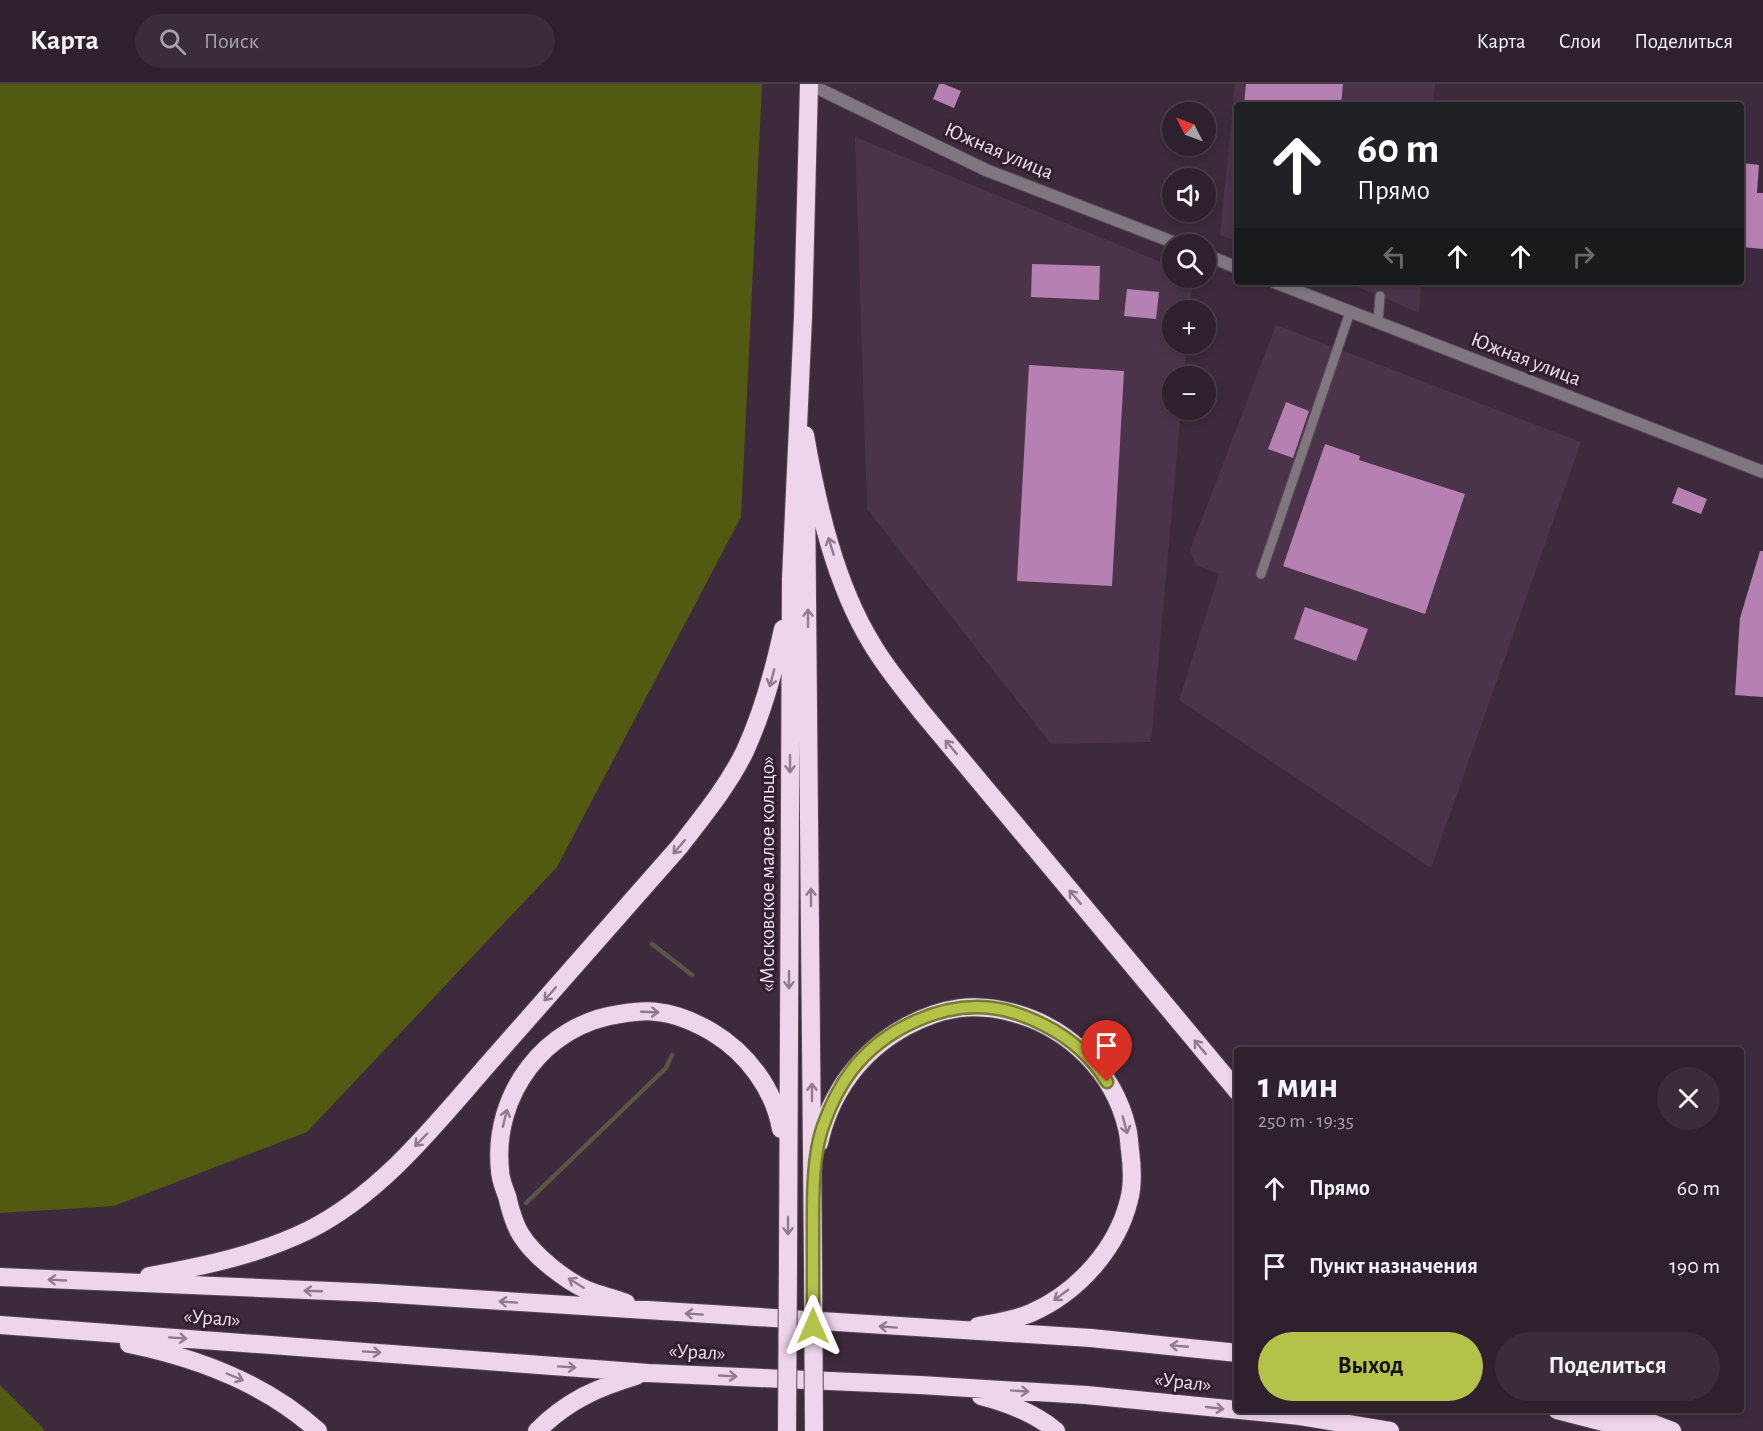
<!DOCTYPE html>
<html lang="ru">
<head>
<meta charset="utf-8">
<style>
	body { margin:0; font-family:"Alegreya Sans",sans-serif; background:#3a2d39; color:#f1f3f6; height:100vh; display:flex; flex-direction:column; font-size:22px; white-space:nowrap }
	* { box-sizing:border-box; margin:0 }
	p { font-size:20px; color:#a7a3aa }
	.icon { flex:none; width:33px; height:33px; fill:none; stroke:currentColor; stroke-width:2; stroke-linecap:round; stroke-linejoin:round }
	.map { position:relative; flex:1; overflow:hidden }
	.drawer { position:absolute; left:1234px; top:963px; width:510px; height:366px; display:flex; flex-direction:column; background:#2e202d; border-radius:6px; box-shadow:0 3px 9px #0003,0 0 0 2px #493e49 }
	.drawer>* { flex:none }
	.guide { position:absolute; left:1234px; top:18px; width:510px; height:183px; border-radius:6px; box-shadow:0 3px 9px #0003,0 0 0 2px #493e49; background:#202124; color:#fff; overflow:hidden }
	.needle { width:39px; rotate:312deg }
	.buttons { position:absolute; left:1162px; top:18px; display:grid; gap:12px }
	.buttons a { display:grid; place-items:center; width:54px; height:54px; border-radius:50%; background:#2e202d; box-shadow:0 3px 9px #0003,0 0 0 2px #493e49; font-size:30px }
	.pin { position:absolute; display:grid; place-items:center; width:51px; height:51px; color:#fff; margin:-62px -26px; border-radius:50% 50% 50% 0; rotate:-45deg; box-shadow:0 0 6px #0007 }
	.pin .icon { rotate:45deg }
	.me { position:absolute; width:66px; margin:-33px; rotate:0deg; stroke-linejoin:round; filter:drop-shadow(0 0 4px #0008) }
	.turn { display:flex; align-items:center; gap:21px; height:126px; padding:0 24px; font-size:27px }
	.turn .icon { width:78px; height:78px; stroke-width:2.5 }
	.turn b { display:block; font-size:42px; line-height:51px }
	.lanes { display:flex; align-items:center; height:57px; padding:0 24px; background:#0003; justify-content:center; gap:30px; direction:ltr }
	.lanes .off { opacity:.35 }
	.round { display:grid; place-items:center; flex:none; width:63px; height:63px; border-radius:32px; background:#3a2d39 }
	.overview { display:flex; align-items:center; justify-content:space-between; height:102px; padding:0 24px }
	h1 { font-size:36px; font-weight:600; line-height:45px }
	.cta { display:flex; gap:12px; margin-top:auto; padding:12px 24px }
	.cta a { flex:1; height:69px; border-radius:36px; background:#b4c24a; color:#111; font-size:24px; font-weight:600; line-height:69px; text-align:center }
	.cta a+a { background:#3a2d39; color:#f1f3f6 }
	ul { padding:0; list-style:none }
	li { display:flex; align-items:center; gap:18px; height:78px; padding:0 24px }
	li div { flex:1 }
	li b { display:block; font-size:22px }
	li em { font-style:normal }
	header { display:flex; align-items:center; gap:36px; box-sizing:border-box; height:84px; padding:0 30px; background:#2e202d; border-bottom:2px solid #493e49 }
	header strong { font-size:28px }
	nav { display:flex; gap:33px; margin-inline-start:auto; font-size:21px }
	.search { width:420px; height:54px; background:#3a2d39; display:flex; align-items:center; gap:15px; box-sizing:border-box; padding:0 21px; border-radius:33px; color:#a7a3aa; font-size:22px }
	.map>svg:first-child { display:block }
</style>
</head>
<body>
<header>
<strong>Карта</strong>
<div class="search"><svg class="icon" aria-label="search" viewBox="0 0 24 24"><circle cx="10" cy="10" r="6"/><path d="M15 15l6 6"/></svg>Поиск</div>
<nav><a>Карта</a><a>Слои</a><a>Поделиться</a></nav>
</header>
<div class="map">
<svg width="1763" height="1347" viewBox="0 0 1763 1347">
	<rect width="100%" height="100%" fill="#3d2a3c"/>
	<path fill="#4b3449" d="M1235,0H1435L1433,21H1238L1237,157L1220,151Z
		M855,53L1173,183V194H1193L1190,226H1173V260H1187L1184,292H1173V326H1181L1151,658L1051,660L867,425Z
		M1345,198H1421L1419,229L1380,212Z
		M1276,241L1581,358L1431,784L1179,616L1219,490L1196,481L1190,466Z"/>
	<path fill="#525911" d="M0,0H762L741,433L557,783L307,1048L114,1122L0,1129Z
		M0,1301L42,1343L44,1347H0Z"/>
	<g fill="none" stroke-linecap="round" stroke-linejoin="round">
		<path stroke="#585646" stroke-width="4.5" d="M652,860L692,891
			M526,1119L666,984L672,971"/>
	</g>
	<path fill="#b681b2" d="M939,0H944L961,7L954,24L933,15Z
		M1246,0H1343L1341,21H1244Z
		M1742,79L1759,81L1757,109H1763V165L1742,163Z
		M1032,180L1100,182L1099,216L1031,213Z
		M1127,205L1159,208L1156,235L1124,232Z
		M1029,281L1124,287L1112,502L1017,497Z
		M1286,318L1309,327L1293,374L1268,365Z
		M1325,360L1360,372L1359,376L1465,410L1425,530L1283,482Z
		M1678,403L1707,415L1701,430L1672,419Z
		M1760,467H1763V613L1735,611L1740,534Z
		M1305,523L1368,545L1356,577L1294,555Z"/>
	<g fill="none" stroke-linecap="round" stroke-linejoin="round">
		<defs>
			<path id="lane" d="M1378,238L1380,212
				M1261,490L1350,228"/>
			<path id="street" d="M809,0L986,86L1178,160
				M1206,171L1238,184
				M1274,198L1763,388"/>
			<path id="highway" d="M805,351C817,420 835,500 872,560C886,584 904,605 921,627L1238,1008
				M806,403L813,1178
				M819,1059C830,1009 860,968 905,943C942,923 974,918 1014,929C1069,944 1114,988 1127,1044C1129,1051 1129,1059 1130,1066C1132,1081 1133,1101 1129,1116C1117,1165 1077,1209 1031,1229C1015,1236 995,1239 978,1242
				M788,1178L791,495L803,233L809,0
				M149,1192C204,1182 258,1171 309,1146C386,1107 441,1033 497,970C558,901 619,831 680,762C703,732 728,702 745,667C763,628 774,587 783,545
				M0,1193L377,1209L1091,1254L1238,1269
				M626,1219C613,1214 599,1211 587,1206C566,1197 533,1171 521,1151C514,1140 510,1125 507,1112C504,1104 500,1095 500,1086C492,1011 545,940 620,930C632,928 645,926 657,928C676,930 695,938 712,948C747,969 774,1005 781,1045
				M0,1241L648,1289L920,1301L1086,1311L1300,1332L1390,1347
				M129,1260C198,1274 266,1300 318,1347
				M981,1312C1008,1319 1035,1329 1056,1347
				M1557,1326L1638,1347
				M1617,1326L1672,1347
				M537,1347C567,1317 596,1304 636,1292"/>
		</defs>
		<use href="#lane" stroke="#594758" stroke-width="11"/>
		<use href="#street" stroke="#594758" stroke-width="14"/>
		<use href="#highway" stroke="#594758" stroke-width="20"/>
		<use href="#lane" stroke="#80767f" stroke-width="9"/>
		<use href="#street" stroke="#80767f" stroke-width="12"/>
		<use href="#highway" stroke="#eed5ec" stroke-width="18"/>
		<defs>
			<path id="highway-bridge" d="M813,1178L814,1347
				M787,1347L788,1178"/>
		</defs>
		<use href="#highway-bridge" stroke="#594758" stroke-width="20" stroke-linecap="butt"/>
		<use href="#highway-bridge" stroke="#eed5ec" stroke-width="18"/>
	</g>
	<defs><path id="oneway-shaft" d="M-6 0H5M1.5-3L5.5 0L1.5 3" fill="none" stroke-width="1.6" stroke-linecap="round" stroke-linejoin="round" transform="scale(1.5)"/></defs>
	<g stroke="#907a8e">
		<use href="#oneway-shaft" transform="translate(831 462) rotate(-107)"/>
		<use href="#oneway-shaft" transform="translate(808 534) rotate(-90)"/>
		<use href="#oneway-shaft" transform="translate(772 594) rotate(105)"/>
		<use href="#oneway-shaft" transform="translate(951 663) rotate(-130)"/>
		<use href="#oneway-shaft" transform="translate(790 680) rotate(90)"/>
		<use href="#oneway-shaft" transform="translate(679 763) rotate(130)"/>
		<use href="#oneway-shaft" transform="translate(811 813) rotate(-90)"/>
		<use href="#oneway-shaft" transform="translate(1075 813) rotate(-130)"/>
		<use href="#oneway-shaft" transform="translate(789 896) rotate(90)"/>
		<use href="#oneway-shaft" transform="translate(550 910) rotate(131)"/>
		<use href="#oneway-shaft" transform="translate(650 928) rotate(2)"/>
		<use href="#oneway-shaft" transform="translate(1200 963) rotate(-130)"/>
		<use href="#oneway-shaft" transform="translate(812 1008) rotate(-90)"/>
		<use href="#oneway-shaft" transform="translate(505 1034) rotate(-76)"/>
		<use href="#oneway-shaft" transform="translate(1125 1041) rotate(75)"/>
		<use href="#oneway-shaft" transform="translate(421 1056) rotate(134)"/>
		<use href="#oneway-shaft" transform="translate(788 1142) rotate(90)"/>
		<use href="#oneway-shaft" transform="translate(57 1196) rotate(-177)"/>
		<use href="#oneway-shaft" transform="translate(576 1199) rotate(-148)"/>
		<use href="#oneway-shaft" transform="translate(313 1207) rotate(-178)"/>
		<use href="#oneway-shaft" transform="translate(1061 1211) rotate(144)"/>
		<use href="#oneway-shaft" transform="translate(508 1218) rotate(-176)"/>
		<use href="#oneway-shaft" transform="translate(694 1230) rotate(-176)"/>
		<use href="#oneway-shaft" transform="translate(888 1243) rotate(-176)"/>
		<use href="#oneway-shaft" transform="translate(178 1254) rotate(4)"/>
		<use href="#oneway-shaft" transform="translate(1179 1262) rotate(-175)"/>
		<use href="#oneway-shaft" transform="translate(372 1268) rotate(4)"/>
		<use href="#oneway-shaft" transform="translate(567 1283) rotate(4)"/>
		<use href="#oneway-shaft" transform="translate(728 1292) rotate(3)"/>
		<use href="#oneway-shaft" transform="translate(235 1293) rotate(23)"/>
		<use href="#oneway-shaft" transform="translate(1020 1307) rotate(4)"/>
		<use href="#oneway-shaft" transform="translate(1215 1324) rotate(6)"/>
	</g>
	<g fill="none" stroke-linecap="round" stroke-linejoin="round">
		<defs>
			<path id="route" d="M813,1242C813,1211 813,1181 813,1150C813,1117 812,1073 823,1042C830,1022 839,1003 852,986C884,945 941,918 992,924C1010,926 1028,933 1044,941C1070,954 1092,973 1107,998"/>
		</defs>
		<use href="#route" stroke="#757e30" stroke-width="15"/>
		<use href="#route" stroke="#b4c24a" stroke-width="10"/>
	</g>
	<g text-anchor="middle" dominant-baseline="central" stroke-width="6" stroke-linejoin="round" paint-order="stroke">
		<g font-size="21" fill="#ece0eb" stroke="#322031">
			<text transform="translate(999 67) rotate(23)">Южная улица</text>
			<text transform="translate(1526 275) rotate(21)">Южная улица</text>
			<text transform="translate(767 790) rotate(-90)">«Московское малое кольцо»</text>
			<text transform="translate(212 1234) rotate(4)">«Урал»</text>
			<text transform="translate(697 1268) rotate(3)">«Урал»</text>
			<text transform="translate(1183 1298) rotate(6)">«Урал»</text>
		</g>
	</g>
</svg>
<div class="buttons">
<a><svg class="needle" viewBox="-14 -14 28 28"><path d="M0-13l5 13h-10z" fill="#e53935"/><path d="M0 13l5-13h-10z" fill="#a7a3aa"/></svg></a>
<a><svg class="icon" aria-label="sound" viewBox="0 0 24 24"><path d="M4 9h4l5-4v14l-5-4H4zM17 9q2 3 0 6"/></svg></a>
<a><svg class="icon" aria-label="search" viewBox="0 0 24 24"><circle cx="10" cy="10" r="6"/><path d="M15 15l6 6"/></svg></a>
<a>+</a>
<a>−</a>
</div>
<div class="pin" style="left:1107px;top:998px;background:#d93025"><svg class="icon" aria-label="arrive" viewBox="0 0 24 24"><path d="M6 21V4h12l-3 4 3 4H6"/></svg></div>
<svg class="me" style="left:813px;top:1242px" viewBox="-20 -20 40 40"><path d="M0-17L14 15 0 8-14 15z" fill="#b4c24a" stroke="#fff" stroke-width="4"/></svg>
<div class="guide">
<div class="turn"><svg class="icon" aria-label="ahead" viewBox="0 0 24 24"><path d="M12 20V5M6 11l6-6 6 6"/></svg><div><b>60 m</b>Прямо</div></div>
<div class="lanes"><svg class="icon off" aria-label="left" viewBox="0 0 24 24"><path d="M17 20v-9H6M10 6l-5 5 5 5"/></svg><svg class="icon" aria-label="ahead" viewBox="0 0 24 24"><path d="M12 20V5M6 11l6-6 6 6"/></svg><svg class="icon" aria-label="ahead" viewBox="0 0 24 24"><path d="M12 20V5M6 11l6-6 6 6"/></svg><svg class="icon off" aria-label="right" viewBox="0 0 24 24"><path d="M7 20v-9h11M14 6l5 5-5 5"/></svg></div>
</div>
<section class="drawer">
<div class="overview"><div><h1>1 мин</h1><p>250 m · 19:35</p></div><a class="round"><svg class="icon" aria-label="close" viewBox="0 0 24 24"><path d="M6 6l12 12M18 6L6 18"/></svg></a></div>
<ul>
<li><svg class="icon" aria-label="ahead" viewBox="0 0 24 24"><path d="M12 20V5M6 11l6-6 6 6"/></svg><div><b>Прямо</b></div><em>60 m</em></li>
<li><svg class="icon" aria-label="arrive" viewBox="0 0 24 24"><path d="M6 21V4h12l-3 4 3 4H6"/></svg><div><b>Пункт назначения</b></div><em>190 m</em></li>
</ul>
<div class="cta"><a>Выход</a><a>Поделиться</a></div>
</section>
</div>
</body>
</html>
